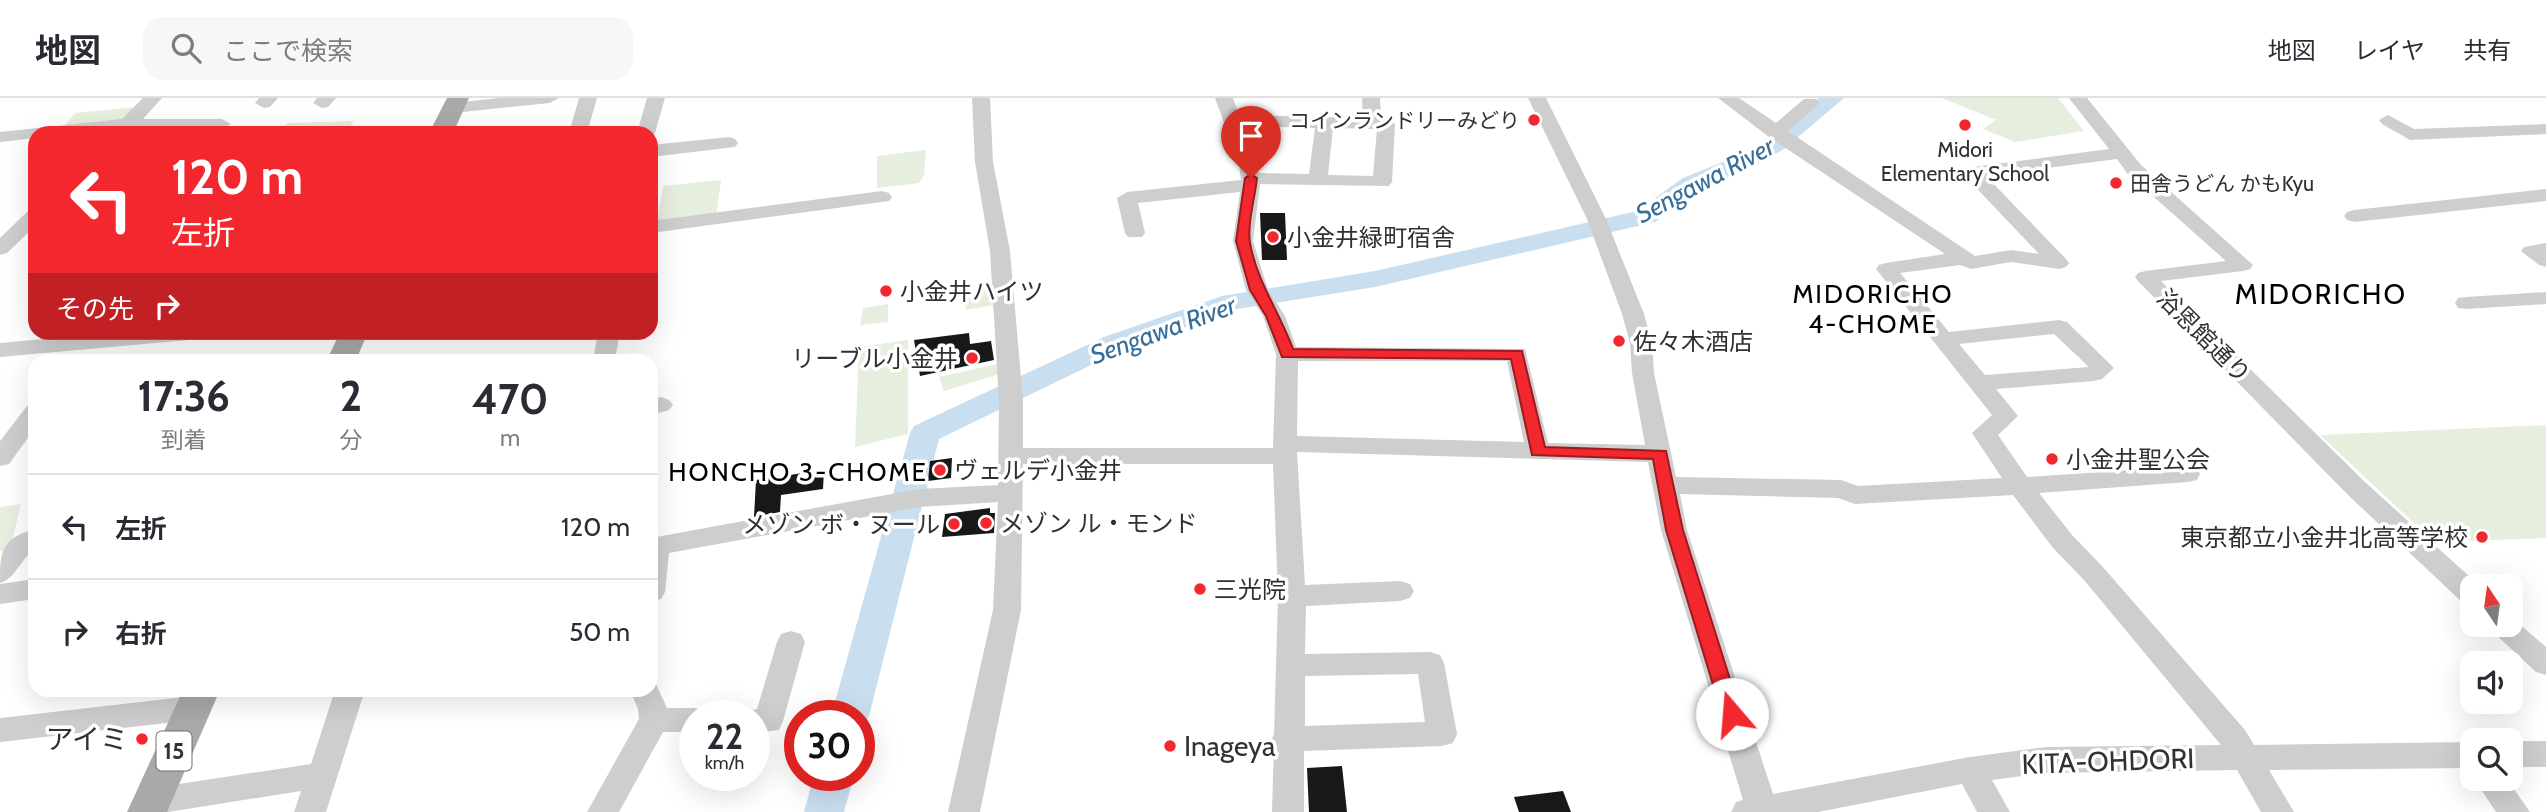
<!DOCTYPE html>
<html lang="ja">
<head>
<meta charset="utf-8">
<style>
	body { margin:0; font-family:Cabin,"Noto Sans JP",sans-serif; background:#f7f7f7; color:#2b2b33; height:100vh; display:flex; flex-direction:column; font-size:26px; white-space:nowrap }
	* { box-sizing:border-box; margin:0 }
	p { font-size:23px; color:#7c7c81 }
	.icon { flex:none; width:38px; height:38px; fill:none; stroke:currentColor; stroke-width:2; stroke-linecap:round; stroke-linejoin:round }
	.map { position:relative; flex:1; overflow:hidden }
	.side { position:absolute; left:28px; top:256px; width:630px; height:343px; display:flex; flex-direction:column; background:#fff; border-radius:21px; box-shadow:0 7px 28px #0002 }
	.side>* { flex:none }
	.hud { position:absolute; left:28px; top:28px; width:630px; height:214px; border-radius:21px; box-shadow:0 7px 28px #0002; background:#f2282e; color:#fff; overflow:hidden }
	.needle { width:46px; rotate:347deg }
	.controls { position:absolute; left:2460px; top:476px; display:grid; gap:14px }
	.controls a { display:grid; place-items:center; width:63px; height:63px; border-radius:14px; background:#fff; box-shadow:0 7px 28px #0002; font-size:35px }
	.speed { position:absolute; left:679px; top:602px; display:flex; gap:14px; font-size:35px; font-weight:700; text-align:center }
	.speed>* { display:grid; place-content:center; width:91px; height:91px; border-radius:50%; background:#fff; box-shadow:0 7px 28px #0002; line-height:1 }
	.speed small { font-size:18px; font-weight:400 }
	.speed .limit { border:10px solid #d22; background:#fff; color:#111 }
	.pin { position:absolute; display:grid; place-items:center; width:60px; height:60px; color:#fff; margin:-72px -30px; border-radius:50% 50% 50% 0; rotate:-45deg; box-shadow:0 0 7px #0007 }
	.pin .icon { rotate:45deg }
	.me { position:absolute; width:77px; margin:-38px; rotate:342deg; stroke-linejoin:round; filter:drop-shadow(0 0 5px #0008) }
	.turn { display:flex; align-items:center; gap:24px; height:147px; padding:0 28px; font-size:32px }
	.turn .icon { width:91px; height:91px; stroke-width:2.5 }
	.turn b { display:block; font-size:49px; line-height:60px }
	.then { display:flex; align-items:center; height:66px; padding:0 28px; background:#0003; gap:14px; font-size:26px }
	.eta { display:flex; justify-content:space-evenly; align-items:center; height:119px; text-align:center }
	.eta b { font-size:42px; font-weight:800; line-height:49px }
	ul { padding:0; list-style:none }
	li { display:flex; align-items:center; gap:21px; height:105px; padding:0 28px; border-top:2px solid #e1e1e2 }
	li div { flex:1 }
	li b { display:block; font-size:26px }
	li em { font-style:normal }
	header { display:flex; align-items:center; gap:42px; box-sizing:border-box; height:98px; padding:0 35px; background:#fff; border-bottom:2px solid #e1e1e2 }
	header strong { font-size:33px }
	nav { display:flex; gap:38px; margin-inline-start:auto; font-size:24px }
	.search { width:490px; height:63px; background:#f7f7f7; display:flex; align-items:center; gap:18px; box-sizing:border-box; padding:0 24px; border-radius:21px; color:#7c7c81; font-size:26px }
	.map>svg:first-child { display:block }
</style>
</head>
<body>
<header>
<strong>地図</strong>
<div class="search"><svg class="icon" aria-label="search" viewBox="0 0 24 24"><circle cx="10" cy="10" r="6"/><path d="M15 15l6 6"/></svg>ここで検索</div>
<nav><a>地図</a><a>レイヤ</a><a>共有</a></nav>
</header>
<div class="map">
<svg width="2546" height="714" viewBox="0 0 2546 714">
	<rect width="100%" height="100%" fill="#fff"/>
	<path fill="#e6eede" d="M1942,0H2058L2084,33L2015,44L1983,31L1996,22Z
		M137,9L127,21L63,30L75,15Z
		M354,23L345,35H280L288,25Z
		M926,52L924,77L919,85L877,90V58Z
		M721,82L716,118L657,125L663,88Z
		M994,190V207L966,212L964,195Z
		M888,206V224L860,227L863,210Z
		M908,242V336L855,349L859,249Z
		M1002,265L1003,275L944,293L939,279Z
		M2546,327V440L2434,444L2320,337Z
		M21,406L13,440L7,452L0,453V409Z"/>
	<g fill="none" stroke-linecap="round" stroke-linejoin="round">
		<path fill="#c9dfef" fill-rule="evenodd" d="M1819,0H1844L1784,51L1753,69L1701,90L1655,124L1375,189L1237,211L1124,251L939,341L869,618L863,629L859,630V618H831L910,335L914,328L1104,239L1222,198L1375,173L1637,113L1683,80L1735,59L1768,41Z
			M814,677H854L844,714H804Z"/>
	</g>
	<path fill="#181818" d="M1260,115H1285L1287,162H1262Z
		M969,235L970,246L991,243L994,262L920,278L914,242Z
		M952,360L951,380L928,383L930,363Z
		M824,372L823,391L781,397L780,414L754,419L756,382Z
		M990,410V415H995L994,435L942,439L945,416Z
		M1342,668L1347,714H1309L1307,670Z
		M1563,693L1571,714H1519L1514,699Z"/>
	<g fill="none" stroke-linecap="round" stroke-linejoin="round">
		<path fill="#cecece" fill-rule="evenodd" d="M143,0H162L143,21H222L231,26L222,31L35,35V40L0,44V34L122,21Z
			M259,0H278L270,9L264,10L255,5Z
			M317,0H336L328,9L322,10L313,5Z
			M499,0H559L550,5L453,15L444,10L453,5Z
			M579,0H597L587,35H569Z
			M647,0H665L655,35L651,39V35H637Z
			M972,0H990L993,64L1010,153L1023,303V350H1273L1276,256L1263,218L1246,192L1233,143L1240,94L1138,105L1145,135L1142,139H1128L1125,135L1117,100L1127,94L1241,82L1239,66L1215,0H1233L1239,17L1363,20L1362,0H1380L1381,20L1392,22L1395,26L1392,84L1389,88L1260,86L1253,143L1268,192L1285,218L1296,249L1525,251L1548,345L1645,347L1632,275L1630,245L1622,216L1587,121L1528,0H1546L1606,121L1644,216L1652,245L1654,275L1676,379L1841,382L1858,388L2002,380L1972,335L1992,317L1876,171L1879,167L1886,165L1945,156L1769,39L1718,0H1739L1776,25L1804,1H1816L1819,5L1816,9L1788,33L1975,158L2011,152L2039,156L1965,78L1963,74L1965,70L2109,51L2069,0H2087L2141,67L2253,167L2250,171L2243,173L2161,183L2366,385L2480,488H2473V508L2463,505L2348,397L2138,183L2135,179L2138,175L2145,173L2226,163L2127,75L2117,61L1986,78L2066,161L2069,165L2066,169L2059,171L2011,164L1971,171L1960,167L1900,175L1949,234L2059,222L2067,224L2114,270L2102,281L2094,283L1996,291L2018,318L1998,337L2027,379L2188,368L2197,370L2200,376L2197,382L2188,384L2039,395L2072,437L2102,468L2245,632L2254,647L2473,644V670L2269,672L2294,714H2261L2237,672L2046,675L1992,682L2010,714H1977L1962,686L1818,714H1731L1736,704L1743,702L1661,432L1648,364L1297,354L1305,487L1400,483L1410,486L1414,493L1410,500L1400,503L1306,508L1305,556L1430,554L1440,557L1444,565L1457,636L1453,645L1442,648L1304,653V714H1272L1274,645L1272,641L1274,636L1278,498L1273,366H1023L1021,512L980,714H948L993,512L998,404L919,409L669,455L665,494L661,501L651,504V440L919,391L998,387L999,303L990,153L975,64ZM1243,28L1315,30L1309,76L1259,75ZM1333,30L1377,31L1373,78L1328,77ZM2054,236L2089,269L1985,277L1959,246ZM1298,263H1507L1524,344L1297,338ZM1680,396L1838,400L1855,406L2013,397L2053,450L2084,482L2221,647L2046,649L1970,659L1773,696L1687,432ZM1418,576L1425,624L1305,628V578Z
			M2388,17L2414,31L2546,26V36L2410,42L2382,26L2379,22Z
			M729,39L735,41L738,45L735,49L651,59V47Z
			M2546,91V103L2354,124L2347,122L2344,118L2347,114L2354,112Z
			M882,93L889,95L892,99L889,103L651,135V123Z
			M35,111V128L7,155L0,157V140L28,113Z
			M2546,145V169L2539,167L2521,153L2524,149Z
			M2546,194V206L2466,211L2458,210L2455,205L2458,200L2466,199Z
			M120,234H211L208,239L200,241L0,259V245Z
			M598,234H620L615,262H593Z
			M661,299L669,302L673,307L669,312L651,317V301Z
			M35,305V330L9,366L0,368V343L27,308Z
			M35,431V452C20,460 17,480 0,485C0,452 1,441 35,431Z
			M35,481V501L0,506V486Z
			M2511,519L2546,549V577L2536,574L2493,534L2489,527H2511Z
			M791,533L801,536L805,544L783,623L779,632L754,635V618H742L743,614L757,611L777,544L781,536Z
			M651,582L655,584L667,610H695L706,613L708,618H695V634H663L619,714H587L639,621L638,611L630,592H651Z
			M335,592H365L326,714H294L301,693L168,714L142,712L137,703L142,694L153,690L311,666Z
			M193,598L203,602L208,610L203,618L193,622L0,644V620Z
			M2511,643H2546V669H2511Z
			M2474,681H2507L2530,714H2496Z"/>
		<path fill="#a9a9a9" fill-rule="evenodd" d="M447,0H469L453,35H429Z
			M340,234H368L356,262H327Z
			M183,592H220L167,714H127Z"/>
	</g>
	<path fill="#f2282e" stroke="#9d1a1e" stroke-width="2" d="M1251,76L1257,80C1255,100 1247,126 1250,145C1257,184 1280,215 1293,251L1522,253L1545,349L1666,353L1683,432L1741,616L1738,621L1732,624L1725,621L1722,616L1666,432L1653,361L1532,357L1511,261L1282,259L1266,218L1250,192L1236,143L1245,80Z"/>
	<g fill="#f2282e" stroke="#fff" stroke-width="2.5">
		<circle cx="1534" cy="22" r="7"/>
		<circle cx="1965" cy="27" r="7"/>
		<circle cx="2116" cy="85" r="7"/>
		<circle cx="1273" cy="139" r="7"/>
		<circle cx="886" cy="193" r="7"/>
		<circle cx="1619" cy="243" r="7"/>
		<circle cx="972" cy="260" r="7"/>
		<circle cx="2052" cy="361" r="7"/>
		<circle cx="940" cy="372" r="7"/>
		<circle cx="986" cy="425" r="7"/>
		<circle cx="954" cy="426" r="7"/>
		<circle cx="2482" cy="439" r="7"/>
		<circle cx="1200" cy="491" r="7"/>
		<circle cx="142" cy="641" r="7"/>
		<circle cx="1170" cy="648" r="7"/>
	</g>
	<g text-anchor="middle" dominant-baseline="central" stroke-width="7" stroke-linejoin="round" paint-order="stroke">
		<g font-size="21" fill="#313131" stroke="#fff" text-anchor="end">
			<text x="1520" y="22">コインランドリーみどり</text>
			<text x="1965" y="51" text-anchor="middle">Midori<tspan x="1965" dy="24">Elementary School</tspan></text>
			<text x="2130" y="85" text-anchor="start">田舎うどん かもKyu</text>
		</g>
		<rect fill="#fff" stroke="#6f6f6f" stroke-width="2" x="156.5" y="633.5" width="35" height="39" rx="5"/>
		<g font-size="23" font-weight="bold" fill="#313131">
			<text x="174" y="653">15</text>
		</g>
		<g font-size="24" fill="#313131" stroke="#fff" text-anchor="start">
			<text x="1287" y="139">小金井緑町宿舎</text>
			<text x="900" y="193">小金井ハイツ</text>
			<text x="1633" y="243">佐々木酒店</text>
			<text x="958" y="260" text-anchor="end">リーブル小金井</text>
			<text x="2066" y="361">小金井聖公会</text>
			<text x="954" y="372">ヴェルデ小金井</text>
			<text x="1000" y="425">メゾン ル・モンド</text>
			<text x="940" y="426" text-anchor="end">メゾン ボ・ヌール</text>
			<text x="2468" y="439" text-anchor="end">東京都立小金井北高等学校</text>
			<text x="1214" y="491">三光院</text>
		</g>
		<g font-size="24" fill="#313131" stroke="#fff">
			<text transform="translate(2204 238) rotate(45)">浴恩館通り</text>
		</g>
		<g font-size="26" font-style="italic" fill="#376f9a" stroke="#fff">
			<text transform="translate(1705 82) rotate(-28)">Sengawa River</text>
			<text transform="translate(1163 232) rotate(-20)">Sengawa River</text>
		</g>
		<g font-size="26" letter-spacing="2" fill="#000" stroke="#fff">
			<text x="1873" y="196">MIDORICHO<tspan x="1873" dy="30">4-CHOME</tspan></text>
			<text x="798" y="374">HONCHO 3-CHOME</text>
		</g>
		<g font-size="28" letter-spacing="2" fill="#000" stroke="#fff">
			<text x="2321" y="196">MIDORICHO</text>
		</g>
		<g font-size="28" fill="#313131" stroke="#fff" text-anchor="end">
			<text x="128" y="641">アイミ</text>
			<text x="1184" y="648" text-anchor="start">Inageya</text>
		</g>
		<g font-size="28" fill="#313131" stroke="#fff">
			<text transform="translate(2108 663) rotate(-2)">KITA-OHDORI</text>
		</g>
	</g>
</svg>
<div class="controls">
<a><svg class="needle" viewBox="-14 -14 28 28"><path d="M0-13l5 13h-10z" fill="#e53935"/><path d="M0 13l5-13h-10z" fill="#7c7c81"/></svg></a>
<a><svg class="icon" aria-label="sound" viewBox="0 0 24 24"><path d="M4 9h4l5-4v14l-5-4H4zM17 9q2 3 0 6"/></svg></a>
<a><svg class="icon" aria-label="search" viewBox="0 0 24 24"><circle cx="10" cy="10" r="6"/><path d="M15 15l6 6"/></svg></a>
</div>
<div class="speed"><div>22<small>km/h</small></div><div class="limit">30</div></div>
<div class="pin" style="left:1251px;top:80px;background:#d93025"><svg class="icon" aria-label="arrive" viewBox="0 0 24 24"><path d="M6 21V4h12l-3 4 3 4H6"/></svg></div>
<svg class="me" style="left:1732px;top:616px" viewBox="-20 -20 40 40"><circle r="19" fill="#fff"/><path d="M0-13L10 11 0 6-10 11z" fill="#f2282e"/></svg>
<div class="hud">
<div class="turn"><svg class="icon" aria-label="left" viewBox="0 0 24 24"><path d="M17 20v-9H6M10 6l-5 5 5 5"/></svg><div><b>120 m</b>左折</div></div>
<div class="then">その先<svg class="icon" aria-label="right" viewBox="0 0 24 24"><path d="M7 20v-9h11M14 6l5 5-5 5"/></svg></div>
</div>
<section class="side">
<div class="eta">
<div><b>17:36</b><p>到着</p></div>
<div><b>2</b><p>分</p></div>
<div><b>470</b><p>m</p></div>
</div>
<ul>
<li><svg class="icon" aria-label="left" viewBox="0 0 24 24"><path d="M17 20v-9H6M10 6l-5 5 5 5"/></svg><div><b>左折</b></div><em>120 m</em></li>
<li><svg class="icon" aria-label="right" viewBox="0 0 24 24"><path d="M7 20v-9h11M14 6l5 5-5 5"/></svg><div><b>右折</b></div><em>50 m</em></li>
</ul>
</section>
</div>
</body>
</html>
